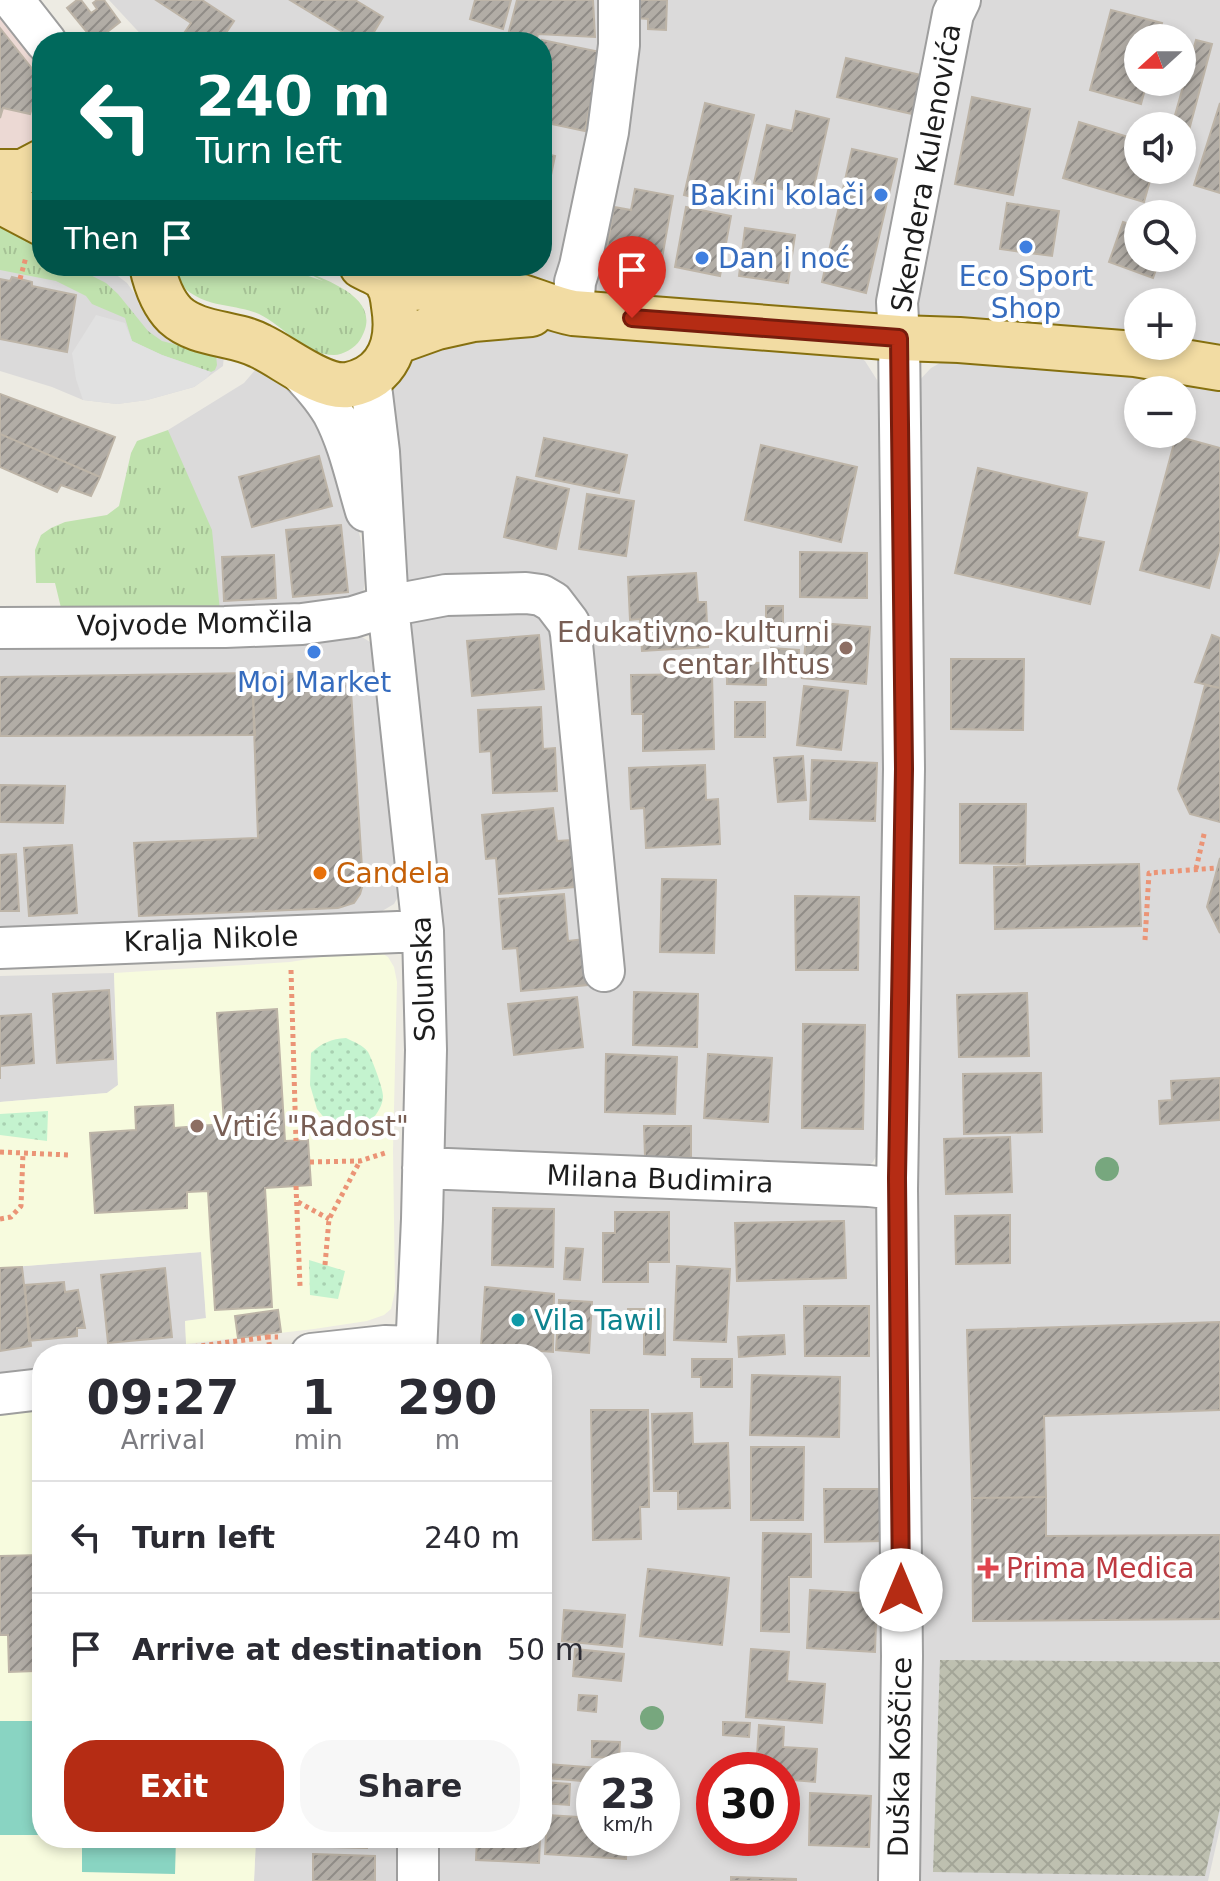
<!DOCTYPE html>
<html lang="en">
<head>
<meta charset="utf-8">
<style>
	body { margin:0; font-family:"DejaVu Sans",sans-serif; background:#f7f7f7; color:#2b2b33; height:100vh; display:flex; flex-direction:column; font-size:30px; white-space:nowrap }
	* { box-sizing:border-box; margin:0 }
	p { font-size:26px; color:#7c7c81 }
	.icon { flex:none; width:44px; height:44px; fill:none; stroke:currentColor; stroke-width:2; stroke-linecap:round; stroke-linejoin:round }
	.map { position:relative; flex:1; overflow:hidden }
	.panel { position:absolute; left:32px; top:1344px; width:520px; height:504px; display:flex; flex-direction:column; background:#fff; border-radius:32px; box-shadow:0 4px 12px #0003 }
	.panel>* { flex:none }
	.banner { position:absolute; left:32px; top:32px; width:520px; height:244px; border-radius:32px; box-shadow:0 4px 12px #0003; background:#00695c; color:#fff; overflow:hidden }
	.needle { width:52px; rotate:249deg }
	.controls { position:absolute; left:1124px; top:24px; display:grid; gap:16px }
	.controls a { display:grid; place-items:center; width:72px; height:72px; border-radius:50%; background:#fff; box-shadow:0 4px 12px #0003; font-size:40px }
	.speed { position:absolute; left:576px; top:1752px; display:flex; gap:16px; font-size:40px; font-weight:700; text-align:center }
	.speed>* { display:grid; place-content:center; width:104px; height:104px; border-radius:50%; background:#fff; box-shadow:0 4px 12px #0003; line-height:1 }
	.speed small { font-size:20px; font-weight:400 }
	.speed .limit { border:12px solid #d22; background:#fff; color:#111 }
	.pin { position:absolute; display:grid; place-items:center; width:68px; height:68px; color:#fff; margin:-82px -34px; border-radius:50% 50% 50% 0; rotate:-45deg; box-shadow:0 0 8px #0007 }
	.pin .icon { rotate:45deg }
	.me { position:absolute; width:88px; margin:-44px; rotate:0deg; stroke-linejoin:round; filter:drop-shadow(0 0 6px #0008) }
	.turn { display:flex; align-items:center; gap:28px; height:168px; padding:0 32px; font-size:36px }
	.turn .icon { width:104px; height:104px; stroke-width:2.5 }
	.turn b { display:block; font-size:56px; line-height:68px }
	.then { display:flex; align-items:center; height:76px; padding:0 32px; background:#0003; gap:16px; font-size:30px }
	.eta { display:flex; justify-content:space-evenly; align-items:center; height:136px; text-align:center }
	.eta b { font-size:48px; font-weight:700; line-height:56px }
	.primary-button { display:flex; gap:16px; margin-top:auto; padding:16px 32px }
	.primary-button a { flex:1; height:92px; border-radius:32px; background:#b52c14; color:#fff; font-size:32px; font-weight:700; line-height:92px; text-align:center }
	.primary-button a+a { background:#f7f7f7; color:#2b2b33 }
	ul { padding:0; list-style:none }
	li { display:flex; align-items:center; gap:24px; height:112px; padding:0 32px; border-top:2px solid #e1e1e2 }
	li div { flex:1 }
	li b { display:block; font-size:30px }
	li em { font-style:normal }
	.map>svg:first-child { display:block }
</style>
</head>
<body>
<div class="map">
<svg width="1220" height="1881" viewBox="0 0 1220 1881">
	<defs>
		<pattern id="construction-cross-hatch" width="8" height="8" patternUnits="userSpaceOnUse" patternTransform="scale(2)"><rect width="8" height="8" fill="#bec0b0"/><path d="M0 0l8 8M0 8l8-8" fill="none" stroke="#a3a597"/></pattern>
		<pattern id="grass-tufts" width="24" height="20" patternUnits="userSpaceOnUse" patternTransform="scale(2)"><rect width="24" height="20" fill="#c0e2ae"/><path d="M3 7l-1-3M5 7V3M7 7l1-3M15 17l-1-3M17 17v-4M19 17l1-3" fill="none" stroke="#a5c195"/></pattern>
		<pattern id="park-dots" width="8" height="8" patternUnits="userSpaceOnUse" patternTransform="scale(2)"><rect width="8" height="8" fill="#c4f3cf"/><path d="M2 2h.1M6 6h.1" fill="none" stroke="#a8d0b1" stroke-width="1.8" stroke-linecap="round"/></pattern>
		<pattern id="building-hatch" width="6" height="6" patternUnits="userSpaceOnUse" patternTransform="scale(2)"><rect width="6" height="6" fill="#b2ada6"/><path d="M-1 1l2-2M0 6l6-6M5 7l2-2" fill="none" stroke="#908c87"/></pattern>
	</defs>
	<rect width="100%" height="100%" fill="#edebe3"/>
	<path fill="#dbdada" fill-rule="evenodd" d="M109,0H608V50L562,289L399,266H542V42H148Z
		M627,0H1220V346L1182,340V302H1138V333L1101,327L923,317L694,300L596,297L590,289ZM1138,38H1182V82H1138ZM1138,126H1182V170H1138ZM1138,214H1182V258H1138Z
		M0,211L42,235V266L106,267L127,283L150,315L224,354L223,366L194,387L147,400L117,404L83,400L52,387L0,371Z
		M466,327L538,329L838,350L853,352L865,361L877,380L883,412L895,767L880,1138L878,1152L873,1162L864,1170L854,1171L454,1161L442,1153L440,1034L433,896L406,637L407,628L427,608L447,602L526,599L545,610L557,627L562,637L594,977L614,975L580,621L573,606L562,592L546,583L522,576L432,586L413,582L407,579L403,572L382,409L384,393L394,370L415,348L434,337L449,331Z
		M949,358L1220,381V1828L1208,1881H907L915,385L931,368ZM1138,390H1182V434H1138Z
		M262,362L303,393L339,449L361,541L365,579L363,594L357,600L220,611L168,430L244,383Z
		M352,637H362L370,642L374,652L399,895L394,904L377,914L0,931V642Z
		M114,973L118,1085L107,1093L0,1102V976Z
		M442,1179L886,1193L887,1881H430V1838H542V1354H434ZM594,1770H662V1838H594ZM714,1770H782V1838H714Z
		M202,1252L206,1319L185,1321L187,1352L169,1354H42V1371L0,1377V1268Z
		M256,1838H401V1881H254Z"/>
	<path fill="#ecd9d4" d="M0,12L42,70V138L26,152L0,157Z"/>
	<path fill="#f7fbde" d="M369,949L380,952L388,957L394,967L397,982L393,1150L395,1291L391,1309L384,1315L367,1321L314,1329L186,1344L185,1321L206,1318L201,1252L0,1268V1102L107,1093L118,1085L114,973L290,962Z
		M42,1404V1838H256L254,1881H0V1408Z"/>
	<path fill="url(#construction-cross-hatch)" d="M940,1660L1220,1662V1808L1205,1876L933,1872Z"/>
	<path fill="url(#grass-tufts)" d="M0,227L22,237L42,250V266H73L106,283L118,294L148,331L162,341L216,355L217,365L215,370L211,372L162,355L132,341L125,318L92,304L86,296L56,281L0,270Z
		M172,266H279L323,281L298,268C327,281 386,298 360,340C355,348 343,355 334,355C304,355 284,326 259,314C238,305 213,307 194,295C182,289 178,278 172,266Z
		M168,430L212,530L220,611L62,612L55,583H36L35,550L41,535L51,528L65,522L107,515L119,506L131,453L137,441Z"/>
	<path fill="url(#park-dots)" d="M346,1038C354,1042 363,1045 368,1052C372,1059 383,1088 383,1096C383,1110 368,1126 357,1132L331,1126L317,1109L310,1085L311,1053C322,1043 331,1039 346,1038Z
		M48,1111L47,1141L0,1135V1114Z
		M309,1260L345,1271L338,1299L310,1295Z"/>
	<path fill="#89d4c2" d="M0,1721H42V1835H0Z
		M82,1838H176L175,1874L82,1872Z"/>
	<path fill="#e1e1e1" d="M96,315L125,323L132,341L162,355L211,372L207,378L194,387L147,400L117,404L83,400L76,379L72,353Z"/>
	<path fill="url(#building-hatch)" stroke="#bdb4a7" stroke-width="2" d="M77,0H81L91,13L97,9L93,3L97,0H104L120,22L106,33L113,42H95L67,8Z
		M156,0H202L234,21L220,42H178L191,23Z
		M290,0H355L383,17L368,42H359Z
		M475,0H511L503,29L470,19Z
		M517,0H593L595,37L538,34L536,42H518L507,39Z
		M638,0H667L666,30L648,29V19L637,18Z
		M1111,10L1162,23L1158,38H1138V82H1147L1141,104L1090,90Z
		M0,28L41,80L30,114L3,108L0,118Z
		M542,40L600,52L585,131L542,122Z
		M1196,40L1212,44L1188,134L1182,132V126H1172Z
		M846,58L921,75L912,114L837,97Z
		M972,97L1030,109L1013,195L955,184Z
		M705,103L754,115L732,207L684,195Z
		M1220,103V193L1194,185Z
		M796,111L829,119L812,196L754,183L767,125L792,131Z
		M1079,122L1138,140V170H1153L1144,202L1063,178Z
		M852,149L897,159L866,293L822,282Z
		M542,153L555,156L545,204H542Z
		M635,189L673,196L661,264L606,254L614,207L631,210Z
		M1007,203L1059,211L1052,256L1000,249Z
		M686,207L731,216L720,276L675,267Z
		M1123,222L1138,227V258H1160L1153,278L1109,262Z
		M745,228L795,235L788,283L739,276Z
		M12,277L32,282V286L76,295L67,352L0,339V279L10,281Z
		M0,394L115,437L100,477L0,434Z
		M0,434L100,477L91,496L61,485L57,492L0,467Z
		M1176,436L1220,448V547L1209,588L1140,570Z
		M544,438L627,455L619,493L536,476Z
		M761,445L857,467L841,542L745,520Z
		M319,456L332,506L252,527L239,477Z
		M978,468L1087,493L1077,537L1104,542L1090,604L955,573Z
		M517,477L569,489L556,549L504,537Z
		M587,494L634,501L626,556L579,549Z
		M341,525L348,592L293,597L286,530Z
		M800,552L867,553V598L800,597Z
		M274,555L276,598L224,601L222,557Z
		M696,573L698,602H706L708,647L642,651L640,619L630,620L628,577Z
		M766,606H783V623H766Z
		M820,623L870,627L866,684L802,678L806,639L819,640Z
		M539,635L544,689L472,696L467,641Z
		M1212,635L1220,638V688L1195,682Z
		M771,648L799,650L798,676L770,674Z
		M951,659H1024L1023,730L951,729Z
		M727,662L766,663V685L727,684Z
		M252,673L350,675L363,884L360,894L354,903L338,908L139,916L134,843L258,838Z
		M252,673L255,735L0,736V677Z
		M712,674L714,749L643,751V714H632L631,675Z
		M1205,685L1220,688V822L1190,814L1178,789Z
		M804,686L848,691L841,750L797,745Z
		M735,702H765V737H735Z
		M541,707L543,749L555,748L557,791L493,793L491,751L480,752L478,710Z
		M803,756L806,800L778,802L774,758Z
		M812,760L877,763L875,821L810,819Z
		M705,765L706,800L718,799L720,844L646,848L644,808L631,809L629,768Z
		M0,785L65,786L63,823L0,822Z
		M960,804H1026L1025,864L960,863Z
		M553,808L557,841L571,840L574,887L499,894L496,858L486,859L482,815Z
		M72,845L77,913L29,916L24,848Z
		M16,854L19,911H0V855Z
		M1220,858V933L1207,907Z
		M1139,864L1141,926L995,929L994,867Z
		M662,879L716,880L714,953L660,952Z
		M564,894L568,941L584,939L588,985L521,991L517,948L503,949L499,899Z
		M795,896L859,897L858,970H796Z
		M109,990L113,1059L57,1063L53,994Z
		M634,992L698,994L697,1047L633,1045Z
		M1027,993L1029,1056L959,1057L957,995Z
		M577,997L583,1047L514,1055L508,1004Z
		M277,1009L285,1141L308,1140L311,1185L265,1188L272,1307L215,1310L208,1191L187,1192V1208L95,1213L90,1133L136,1130L135,1107L173,1105L174,1128L224,1124L217,1013Z
		M31,1014L34,1063L0,1066V1079V1016Z
		M803,1024L865,1025L863,1129L802,1128Z
		M606,1054L677,1057L675,1114L605,1112Z
		M708,1054L772,1058L768,1122L704,1118Z
		M1041,1073L1042,1132L964,1134L963,1074Z
		M1220,1078V1120L1160,1124L1159,1101L1172,1100L1171,1081Z
		M644,1126H691V1157H645Z
		M1010,1137L1012,1192L946,1194L944,1139Z
		M493,1208L554,1209L553,1267L492,1265Z
		M615,1212H669V1262H648V1282H603V1233H615Z
		M1010,1215V1263L956,1264L955,1216Z
		M844,1221L846,1278L737,1281L735,1223Z
		M566,1248L583,1249L580,1280L564,1279Z
		M677,1266L730,1269L726,1342L674,1340Z
		M22,1267L31,1346L0,1351V1268Z
		M165,1268L172,1337L108,1343L101,1275Z
		M64,1282L65,1292L78,1290L85,1328H77V1336L29,1341L25,1285Z
		M485,1287L554,1294L553,1352L481,1346Z
		M559,1300L592,1302L589,1353L556,1350Z
		M804,1306H869V1356H805Z
		M628,1309H665V1355L644,1354V1323H628Z
		M278,1310L281,1332L238,1338L235,1316Z
		M1220,1322V1410L1044,1416L1046,1497L972,1498L967,1330Z
		M784,1335L785,1354L739,1357L738,1337Z
		M692,1359H732V1387H701V1377H692Z
		M752,1375L840,1377L839,1437L750,1435Z
		M542,1392H551V1453H542Z
		M591,1410H648L649,1507H640L641,1539L593,1540Z
		M692,1413L693,1444L728,1443L730,1508L678,1509V1491H654L652,1414Z
		M751,1447H804L803,1520H751Z
		M824,1489H885V1541L825,1542Z
		M1046,1497V1536L1220,1535V1619L973,1621L972,1498Z
		M763,1533L811,1534V1577H789V1632L761,1631Z
		M42,1555V1643H34L35,1671L9,1672L8,1635H0V1556Z
		M648,1569L729,1578L722,1645L640,1636Z
		M810,1590L877,1594L875,1652L807,1648Z
		M564,1610L625,1615L622,1647L562,1641Z
		M575,1649L624,1654L621,1681L573,1676Z
		M751,1649L789,1652L787,1681L825,1684L822,1723L746,1717Z
		M579,1695L597,1696L596,1712L578,1710Z
		M723,1722L750,1723L749,1737L723,1735Z
		M759,1725L784,1727L783,1747L817,1749L815,1782L782,1779V1770H756Z
		M592,1741L620,1742L619,1758L592,1757Z
		M547,1764L599,1768V1770H594V1782L546,1778Z
		M542,1782L570,1784L569,1805L542,1803V1811Z
		M810,1793L871,1796L869,1847L809,1845Z
		M547,1815L594,1818V1838H627L626,1859L545,1854Z
		M297,1838H367V1848L297,1846Z
		M477,1838H540L539,1863L476,1860Z
		M313,1854L375,1856V1881H313Z
		M731,1877L796,1879V1881H731Z"/>
	<g fill="none" stroke-linecap="round" stroke-linejoin="round">
		<defs>
			<path id="minor" d="M13,0L46,42
				M573,313L575,282L580,266L608,132L619,45V0
				M292,363C307,379 322,394 333,413C349,443 356,478 366,511
				M373,375L371,386L379,452L388,606L423,931L426,1050L422,1219L416,1354
				M0,628L225,627L302,624L353,617L388,606L446,595L526,593L541,595L553,602L569,623L571,634L604,971
				M0,948L423,931
				M423,1168L869,1186L897,1189
				M311,1354L385,1346L416,1347
				M0,1394L42,1389
				M418,1838V1881
				M899,1881L902,1656L897,1189L904,769L899,338L897,302L953,14L960,0"/>
			<path id="major" d="M0,172H23L42,162
				M0,201L42,223
				M152,266C156,284 162,302 175,315C198,336 234,332 260,346C284,357 322,389 348,385C389,377 400,343 394,306C393,297 391,285 384,278C378,273 369,270 362,266
				M389,286C429,290 469,285 508,293C530,298 551,309 573,313L899,338L959,340L1135,354L1220,368
				M395,342L437,327L473,319L531,314"/>
		</defs>
		<use href="#minor" stroke="#9e9e9e" stroke-width="44"/>
		<use href="#major" stroke="#86700f" stroke-width="48"/>
		<path stroke="#eb9476" stroke-width="5" stroke-dasharray="4 4" stroke-linecap="butt" d="M20,279L26,257
			M1196,869L1205,830
			M1145,940L1149,873L1217,868
			M291,970L296,1141
			M0,1152L69,1155
			M310,1162L360,1161L388,1152
			M296,1186L300,1286
			M298,1202L329,1219
			M0,1219L11,1217L21,1206L23,1153
			M325,1265L329,1219L360,1161
			M138,1354L268,1337
			M271,1354L268,1337H278"/>
		<use href="#minor" stroke="#fff" stroke-width="40"/>
		<use href="#major" stroke="#f2dca3" stroke-width="44"/>
	</g>
	<g fill="#77a77e">
		<circle cx="1107" cy="1169" r="12"/>
		<circle cx="652" cy="1718" r="12"/>
	</g>
	<g fill="none" stroke-linecap="round" stroke-linejoin="round">
		<defs>
			<path id="route" d="M632,318L899,338L904,769L897,1178L901,1590"/>
		</defs>
		<use href="#route" stroke="#761d0d" stroke-width="20"/>
		<use href="#route" stroke="#b52c14" stroke-width="14"/>
	</g>
	<g fill="#3f7fe0" stroke="#fff" stroke-width="3">
		<circle cx="881" cy="195" r="8"/>
		<circle cx="1026" cy="247" r="8"/>
		<circle cx="702" cy="258" r="8"/>
		<circle cx="314" cy="652" r="8"/>
	</g>
	<g fill="#8d6e63" stroke="#fff" stroke-width="3">
		<circle cx="846" cy="648" r="8"/>
		<circle cx="197" cy="1126" r="8"/>
	</g>
	<circle fill="#e8710a" stroke="#fff" stroke-width="3" cx="320" cy="873" r="8"/>
	<circle fill="#0f9aa8" stroke="#fff" stroke-width="3" cx="518" cy="1320" r="8"/>
	<path fill="#e0444e" stroke="#fff" stroke-width="3" d="M984 1556h8v8h8v8h-8v8h-8v-8h-8v-8h8z"/>
	<g text-anchor="middle" dominant-baseline="central" stroke-width="8" stroke-linejoin="round" paint-order="stroke">
		<g font-size="28" fill="#1d1d1d" stroke="#fff">
			<text transform="translate(926 168) rotate(-80)">Skendera Kulenovića</text>
			<text transform="translate(195 624) rotate(-1)">Vojvode Momčila</text>
			<text transform="translate(211 939) rotate(-2)">Kralja Nikole</text>
			<text transform="translate(423 979) rotate(-92)">Solunska</text>
			<text transform="translate(660 1179) rotate(2)">Milana Budimira</text>
			<text transform="translate(900 1757) rotate(-89)">Duška Koščice</text>
		</g>
		<g font-size="28" fill="#366cbe" stroke="#fff">
			<text x="865" y="195" text-anchor="end">Bakini kolači</text>
			<text x="718" y="258" text-anchor="start">Dan i noć</text>
			<text x="1026" y="276">Eco Sport<tspan x="1026" dy="32">Shop</tspan></text>
			<text x="314" y="682">Moj Market</text>
		</g>
		<g font-size="28" fill="#785e54" stroke="#fff" text-anchor="end">
			<text x="830" y="632">Edukativno-kulturni<tspan x="830" dy="32">centar Ihtus</tspan></text>
			<text x="213" y="1126" text-anchor="start">Vrtić "Radost"</text>
		</g>
		<g font-size="28" fill="#c56008" stroke="#fff" text-anchor="start">
			<text x="336" y="873">Candela</text>
		</g>
		<g font-size="28" fill="#0d838f" stroke="#fff" text-anchor="start">
			<text x="534" y="1320">Vila Tawil</text>
		</g>
		<g font-size="28" fill="#be3a42" stroke="#fff" text-anchor="start">
			<text x="1006" y="1568">Prima Medica</text>
		</g>
	</g>
</svg>
<div class="controls">
<a><svg class="needle" viewBox="-14 -14 28 28"><path d="M0-13l5 13h-10z" fill="#e53935"/><path d="M0 13l5-13h-10z" fill="#7c7c81"/></svg></a>
<a><svg class="icon" aria-label="sound" viewBox="0 0 24 24"><path d="M4 9h4l5-4v14l-5-4H4zM17 9q2 3 0 6"/></svg></a>
<a><svg class="icon" aria-label="search" viewBox="0 0 24 24"><circle cx="10" cy="10" r="6"/><path d="M15 15l6 6"/></svg></a>
<a>+</a>
<a>−</a>
</div>
<div class="speed"><div>23<small>km/h</small></div><div class="limit">30</div></div>
<div class="pin" style="left:632px;top:318px;background:#d93025"><svg class="icon" aria-label="arrive" viewBox="0 0 24 24"><path d="M6 21V4h12l-3 4 3 4H6"/></svg></div>
<svg class="me" style="left:901px;top:1590px" viewBox="-20 -20 40 40"><circle r="19" fill="#fff"/><path d="M0-13L10 11 0 6-10 11z" fill="#b52c14"/></svg>
<div class="banner">
<div class="turn"><svg class="icon" aria-label="left" viewBox="0 0 24 24"><path d="M17 20v-9H6M10 6l-5 5 5 5"/></svg><div><b>240 m</b>Turn left</div></div>
<div class="then">Then<svg class="icon" aria-label="arrive" viewBox="0 0 24 24"><path d="M6 21V4h12l-3 4 3 4H6"/></svg></div>
</div>
<section class="panel">
<div class="eta">
<div><b>09:27</b><p>Arrival</p></div>
<div><b>1</b><p>min</p></div>
<div><b>290</b><p>m</p></div>
</div>
<ul>
<li><svg class="icon" aria-label="left" viewBox="0 0 24 24"><path d="M17 20v-9H6M10 6l-5 5 5 5"/></svg><div><b>Turn left</b></div><em>240 m</em></li>
<li><svg class="icon" aria-label="arrive" viewBox="0 0 24 24"><path d="M6 21V4h12l-3 4 3 4H6"/></svg><div><b>Arrive at destination</b></div><em>50 m</em></li>
</ul>
<div class="primary-button"><a>Exit</a><a>Share</a></div>
</section>
</div>
</body>
</html>
